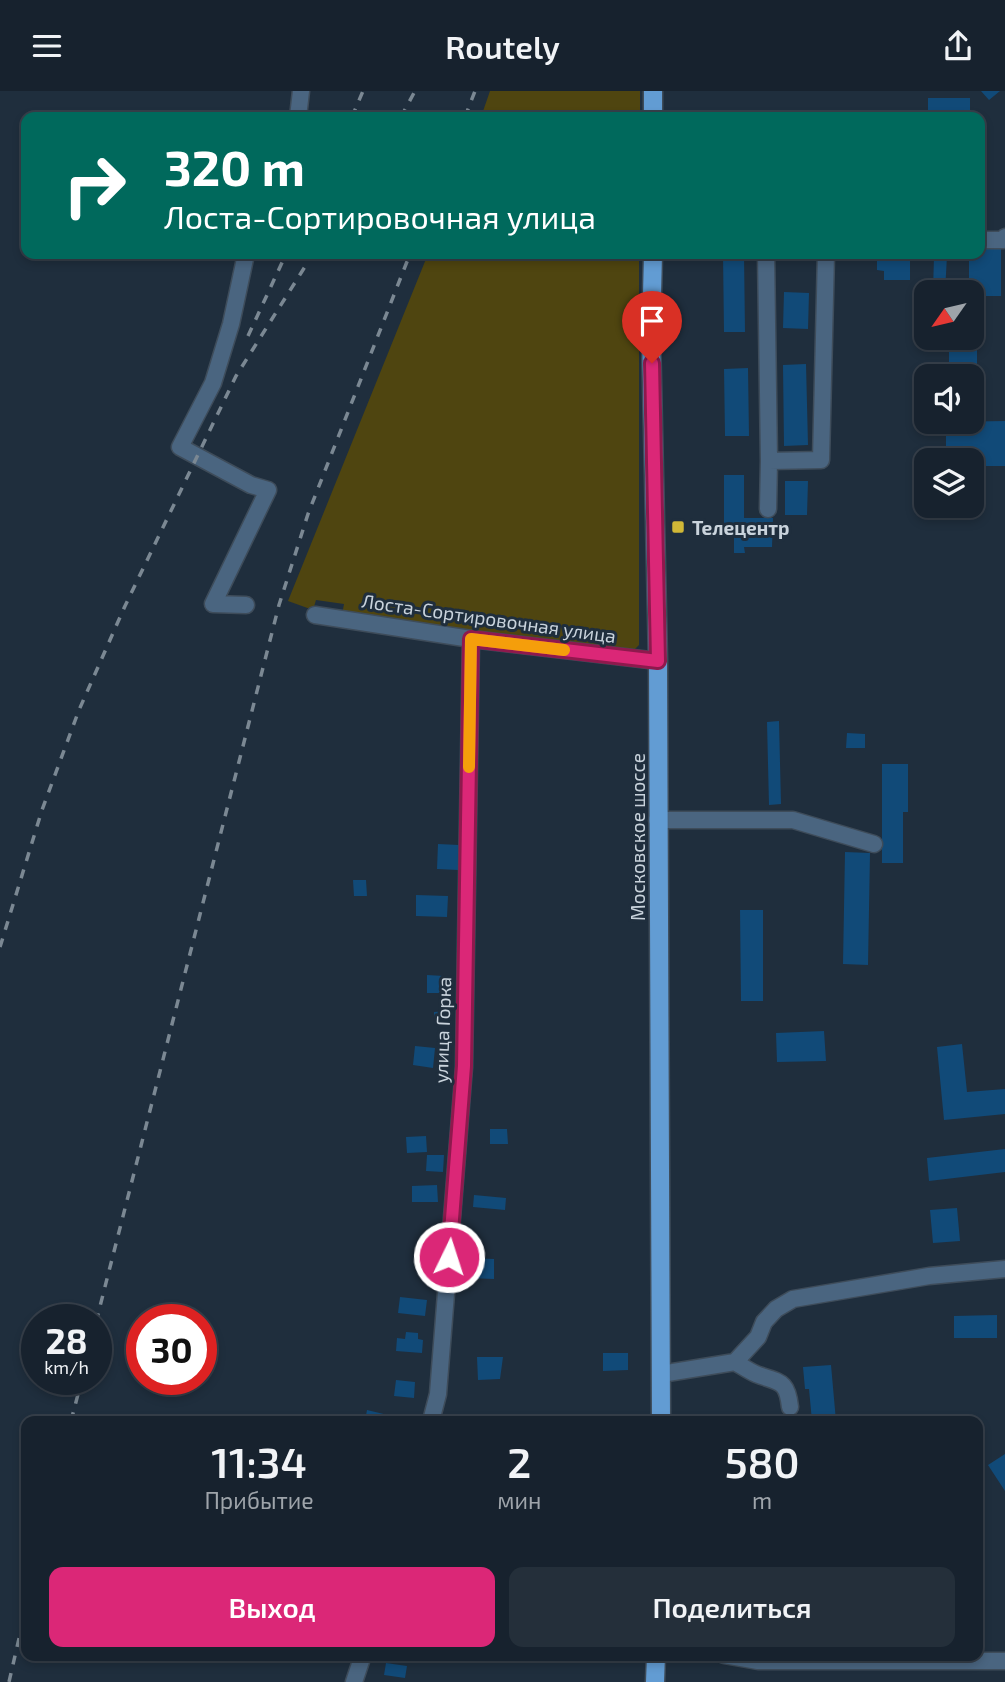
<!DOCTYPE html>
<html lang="ru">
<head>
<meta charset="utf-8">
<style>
	body { margin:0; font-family:"Exo 2",sans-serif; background:#242f3a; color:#f1f3f6; height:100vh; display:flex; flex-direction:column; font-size:26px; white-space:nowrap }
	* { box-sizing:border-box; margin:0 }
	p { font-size:23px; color:#9ea4aa }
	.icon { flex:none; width:38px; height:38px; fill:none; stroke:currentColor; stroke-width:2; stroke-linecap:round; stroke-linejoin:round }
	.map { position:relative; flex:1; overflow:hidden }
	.panel { position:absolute; left:21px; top:1325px; width:962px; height:245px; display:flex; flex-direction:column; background:#17222e; border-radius:14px; box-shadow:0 4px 10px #0003,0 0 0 2px #363f4a }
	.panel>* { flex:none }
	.banner { position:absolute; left:21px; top:21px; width:964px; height:147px; border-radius:14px; box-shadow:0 4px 10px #0003,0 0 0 2px #363f4a; background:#00695c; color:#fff; overflow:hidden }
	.needle { width:46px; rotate:236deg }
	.tools { position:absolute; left:914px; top:189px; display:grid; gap:14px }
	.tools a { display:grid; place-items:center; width:70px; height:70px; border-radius:14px; background:#17222e; box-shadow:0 4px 10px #0003,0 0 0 2px #363f4a; font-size:35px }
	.speed { position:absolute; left:21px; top:1213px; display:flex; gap:14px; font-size:35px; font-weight:700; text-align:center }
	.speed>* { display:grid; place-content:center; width:91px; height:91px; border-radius:50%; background:#17222e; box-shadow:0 4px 10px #0003,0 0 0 2px #363f4a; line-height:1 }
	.speed small { font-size:18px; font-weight:400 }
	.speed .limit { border:10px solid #d22; background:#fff; color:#111 }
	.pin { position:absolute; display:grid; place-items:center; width:60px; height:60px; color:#fff; margin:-72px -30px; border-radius:50% 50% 50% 0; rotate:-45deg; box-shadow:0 0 7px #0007 }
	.pin .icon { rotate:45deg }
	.me { position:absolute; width:77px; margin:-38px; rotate:4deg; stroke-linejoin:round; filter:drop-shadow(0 0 5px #0008) }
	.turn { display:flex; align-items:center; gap:24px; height:147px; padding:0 28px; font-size:32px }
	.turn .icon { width:91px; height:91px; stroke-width:2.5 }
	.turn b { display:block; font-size:49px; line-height:60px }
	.eta { display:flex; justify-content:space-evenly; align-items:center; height:119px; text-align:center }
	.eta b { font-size:42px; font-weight:600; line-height:49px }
	.primary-button { display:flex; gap:14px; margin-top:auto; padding:14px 28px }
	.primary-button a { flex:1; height:80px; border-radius:14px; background:#db2777; color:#fff; font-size:28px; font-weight:600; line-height:80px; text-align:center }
	.primary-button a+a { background:#242f3a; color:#f1f3f6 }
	header { display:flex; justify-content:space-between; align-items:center; height:91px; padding:0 28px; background:#17222e; font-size:32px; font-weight:600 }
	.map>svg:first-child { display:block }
</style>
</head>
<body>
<header><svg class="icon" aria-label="menu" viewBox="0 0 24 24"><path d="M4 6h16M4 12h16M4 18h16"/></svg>Routely<svg class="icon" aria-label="share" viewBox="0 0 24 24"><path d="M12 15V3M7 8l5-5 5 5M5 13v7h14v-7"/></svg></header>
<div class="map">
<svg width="1005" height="1591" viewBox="0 0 1005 1591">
	<rect width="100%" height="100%" fill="#1f2e3d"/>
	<path fill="#4f4510" d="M490,0H640V26H481Z
		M428,163H639V554L631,562L342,524L344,513L316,509L313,519L288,510Z"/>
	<path fill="#114a78" d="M981,0H1000L989,9Z
		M928,7H970V26H928Z
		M980,153H1001V205H971V201H969V163H980Z
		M723,163H744L745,241H724Z
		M934,165H947L945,201L933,200Z
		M877,166L910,167V189H884V180L877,179Z
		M784,201L809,202L808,238L783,237Z
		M971,225H977V296H971V285H949V247H971Z
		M806,273L808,354L784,355L783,274Z
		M748,277L749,345H725L724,278Z
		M1005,330V375H971V369H946V331Z
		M724,384H744V427H773L772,456H744L745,462H734V439H724Z
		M785,390H808L807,424H785Z
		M779,630L781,713L769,714L767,631Z
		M847,642L865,643V657H846Z
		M882,673H908V721H903V772H882Z
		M438,753L459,754L458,779L437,778Z
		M845,761L870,762L868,874L843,873Z
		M353,789H366L367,805H354Z
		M416,804L448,805L447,826L416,825Z
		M740,819H763V910H741Z
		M427,884L444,885V902H427Z
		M446,920V933H434V921Z
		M824,940L826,970L777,971L776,942Z
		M962,953L967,1001L1005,998V1023L944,1029L937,956Z
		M415,955L435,957L433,977L413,974Z
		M490,1038H507L508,1053H490Z
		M426,1045L427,1061L407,1062L406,1046Z
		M1005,1058V1081L929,1090L927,1067Z
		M427,1064H444L443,1081L426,1080Z
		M437,1094L438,1111H412V1095Z
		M474,1104L506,1107L505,1119L473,1116Z
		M957,1117L960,1150L933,1152L930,1119Z
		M470,1167L494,1168V1188L469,1187Z
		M400,1206L427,1209L425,1225L398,1222Z
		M997,1224V1247H954V1225Z
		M406,1241L418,1242V1248L423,1249L422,1262L396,1260L397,1247L405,1248Z
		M603,1262H628V1279L603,1280Z
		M477,1266H503L500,1288L478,1289Z
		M831,1274L836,1330H812L809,1298H805L803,1276Z
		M396,1289L415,1291L414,1307L394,1305Z
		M367,1319L392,1325L391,1330H365Z
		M1005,1363V1400L988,1374Z
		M386,1572L407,1575L405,1587L384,1584Z"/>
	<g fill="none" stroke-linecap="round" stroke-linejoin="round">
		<defs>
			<path id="minor" d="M298,26L301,0
				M980,149H1003L1005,146
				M766,163L769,370L821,369L826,163
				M768,418L769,370
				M246,514L213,513L268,399L251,394L180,356L213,292L231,233L246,163
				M315,524L471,548L658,570
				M657,729H793L874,753
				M735,1271C742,1275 749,1280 756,1283C779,1292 787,1288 790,1316
				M661,1283L735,1271L758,1246L764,1231L776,1218L793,1208L929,1185L1005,1178
				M431,1330L438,1303L464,976L471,548
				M724,1564L758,1570H1005
				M354,1591L363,1564"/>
			<path id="major" d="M653,26V0
				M653,163L651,245L658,570L661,1330
				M655,1591L656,1564"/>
		</defs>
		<use href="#minor" stroke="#3e4c5a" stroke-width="19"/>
		<use href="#major" stroke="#3e4c5a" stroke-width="21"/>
		<use href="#minor" stroke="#4a6580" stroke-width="16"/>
		<use href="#major" stroke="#629cd3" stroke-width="18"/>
		<path stroke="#7b8893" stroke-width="3.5" stroke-dasharray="9 9" stroke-linecap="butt" d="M352,26L363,0
			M401,26L415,0
			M465,26L475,0
			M248,245L286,163
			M0,856L42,719L79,619L125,515L236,285L313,163
			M96,1231L279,514L308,423L410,163
			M71,1330L82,1288
			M9,1591L26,1517"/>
	</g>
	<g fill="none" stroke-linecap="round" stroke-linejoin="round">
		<defs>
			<path id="route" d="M449,1166L464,975L471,548L658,570L652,272"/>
		</defs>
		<use href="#route" stroke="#8e194d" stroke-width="18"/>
		<use href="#route" stroke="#db2777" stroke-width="12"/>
		<path stroke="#f59e0b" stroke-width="12" d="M469,676L471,548L564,559"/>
	</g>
	<rect fill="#d0b837" stroke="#1f2e3d" stroke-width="2.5" x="671" y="429" width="14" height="14" rx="3.5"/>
	<g text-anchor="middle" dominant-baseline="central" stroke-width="6" stroke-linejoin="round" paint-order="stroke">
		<g font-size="19" font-weight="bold" fill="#c9d3dc" stroke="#1f2e3d" text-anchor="start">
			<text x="692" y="436">Телецентр</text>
		</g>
		<g font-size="19" fill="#c9d3dc" stroke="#1f2e3d">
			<text transform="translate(489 527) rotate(8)">Лоста-Сортировочная улица</text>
			<text transform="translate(637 746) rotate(-90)">Московское шоссе</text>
			<text transform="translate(442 939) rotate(-88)">улица Горка</text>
		</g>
	</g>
</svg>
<div class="tools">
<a><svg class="needle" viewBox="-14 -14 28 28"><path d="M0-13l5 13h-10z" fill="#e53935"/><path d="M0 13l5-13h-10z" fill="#9ea4aa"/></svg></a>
<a><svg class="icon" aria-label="sound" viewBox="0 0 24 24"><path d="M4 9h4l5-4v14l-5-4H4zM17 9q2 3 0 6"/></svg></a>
<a><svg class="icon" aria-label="layers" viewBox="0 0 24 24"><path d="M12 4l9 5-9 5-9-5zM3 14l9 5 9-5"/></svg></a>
</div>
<div class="speed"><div>28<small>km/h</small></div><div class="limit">30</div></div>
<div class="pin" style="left:652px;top:272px;background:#d93025"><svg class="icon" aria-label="arrive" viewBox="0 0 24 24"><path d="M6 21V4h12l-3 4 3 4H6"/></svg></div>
<svg class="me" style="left:449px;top:1166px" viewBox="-20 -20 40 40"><circle r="17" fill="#db2777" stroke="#fff" stroke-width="3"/><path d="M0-11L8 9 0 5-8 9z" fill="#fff"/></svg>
<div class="banner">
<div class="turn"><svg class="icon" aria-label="right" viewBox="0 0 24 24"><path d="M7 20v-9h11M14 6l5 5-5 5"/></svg><div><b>320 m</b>Лоста-Сортировочная улица</div></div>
</div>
<section class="panel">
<div class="eta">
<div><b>11:34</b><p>Прибытие</p></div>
<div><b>2</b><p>мин</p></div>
<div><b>580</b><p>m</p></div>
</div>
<div class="primary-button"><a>Выход</a><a>Поделиться</a></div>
</section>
</div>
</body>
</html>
